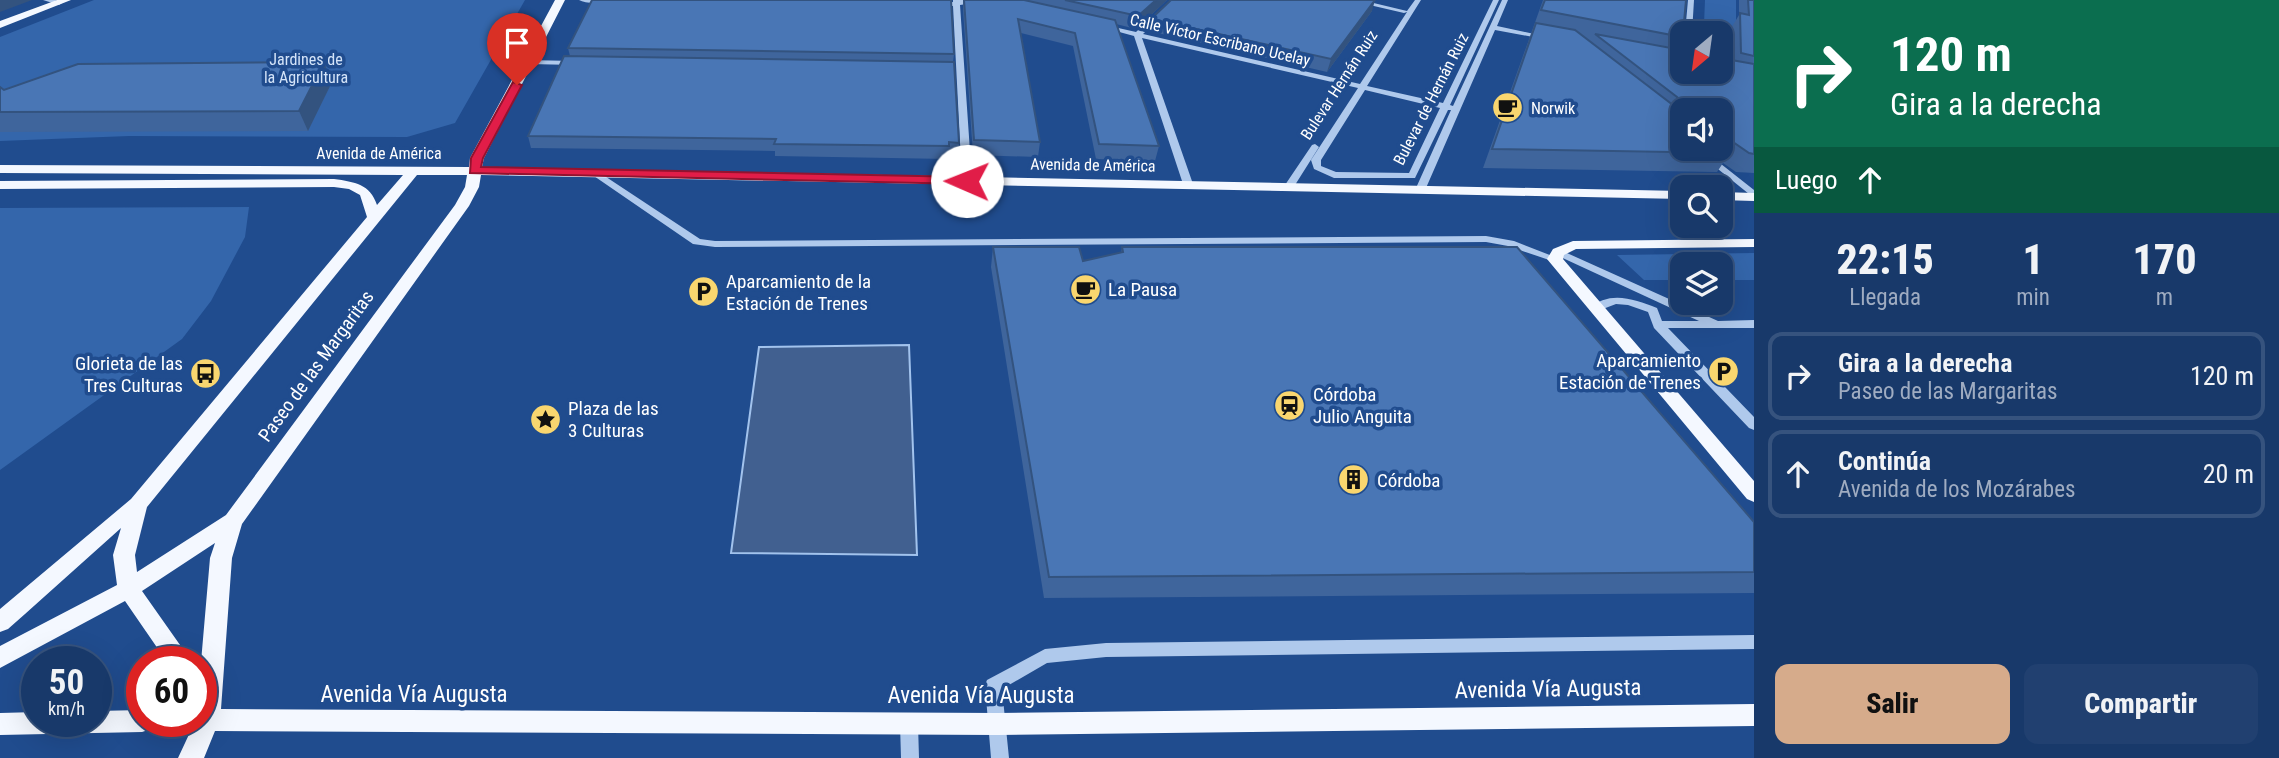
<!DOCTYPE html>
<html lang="es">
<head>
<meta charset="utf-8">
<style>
	body { margin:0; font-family:"Roboto Condensed",sans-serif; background:#214070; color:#f1f3f6; height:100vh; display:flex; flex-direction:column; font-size:26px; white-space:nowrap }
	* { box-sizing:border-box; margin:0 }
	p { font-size:23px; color:#9facc1 }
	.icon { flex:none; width:38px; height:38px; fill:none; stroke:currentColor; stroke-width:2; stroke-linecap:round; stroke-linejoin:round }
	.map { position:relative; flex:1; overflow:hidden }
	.drawer { display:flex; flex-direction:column; background:#18396a; width:525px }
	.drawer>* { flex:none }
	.top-card { background:#0b6e4f; color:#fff; overflow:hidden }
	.needle { width:46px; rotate:209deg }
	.buttons { position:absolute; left:1670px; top:21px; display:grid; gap:14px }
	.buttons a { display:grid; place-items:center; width:63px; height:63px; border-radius:14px; background:#18396a; box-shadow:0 7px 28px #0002,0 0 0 2px #36537e; font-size:35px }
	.speed { position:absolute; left:21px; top:646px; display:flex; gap:14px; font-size:35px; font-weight:700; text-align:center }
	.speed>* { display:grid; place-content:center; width:91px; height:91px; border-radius:50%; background:#18396a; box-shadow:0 7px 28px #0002,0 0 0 2px #36537e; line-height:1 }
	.speed small { font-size:18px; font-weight:400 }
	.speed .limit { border:10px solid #d22; background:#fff; color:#111 }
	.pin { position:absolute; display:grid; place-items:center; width:60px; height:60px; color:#fff; margin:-72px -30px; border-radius:50% 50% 50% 0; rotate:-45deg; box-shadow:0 0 7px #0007 }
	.pin .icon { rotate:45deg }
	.me { position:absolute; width:77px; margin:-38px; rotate:271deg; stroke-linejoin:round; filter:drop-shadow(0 0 5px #0008) }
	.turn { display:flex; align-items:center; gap:24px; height:147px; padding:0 21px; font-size:32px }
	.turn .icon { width:91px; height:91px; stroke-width:2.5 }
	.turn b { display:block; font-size:49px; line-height:60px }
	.then { display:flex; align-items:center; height:66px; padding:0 21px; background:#0003; gap:14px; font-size:26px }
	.eta { display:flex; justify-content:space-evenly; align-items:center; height:119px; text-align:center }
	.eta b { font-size:42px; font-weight:800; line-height:49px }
	.cta { display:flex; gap:14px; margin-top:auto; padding:14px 21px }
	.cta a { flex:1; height:80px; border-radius:14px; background:#d6ab8b; color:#111; font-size:28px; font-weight:800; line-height:80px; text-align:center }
	.cta a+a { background:#214070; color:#f1f3f6 }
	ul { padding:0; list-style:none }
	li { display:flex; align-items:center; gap:21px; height:88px; margin:0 14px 10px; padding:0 7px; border:4px solid #36537e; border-radius:14px }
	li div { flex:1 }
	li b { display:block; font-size:26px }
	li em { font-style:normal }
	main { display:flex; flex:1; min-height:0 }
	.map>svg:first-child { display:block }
</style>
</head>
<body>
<main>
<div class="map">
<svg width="1754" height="758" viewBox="0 0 1754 758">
	<rect width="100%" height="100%" fill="#204c8e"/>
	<path fill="#3466ab" d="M94,0H525L455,123L407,137L129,136L0,141V37Z
		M1705,0H1736V29L1704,24Z
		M249,207L245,237L211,301L182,339L0,470V208Z
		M1754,253V280H1720V264H1682V280H1644L1617,255Z"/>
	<path fill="#416090" stroke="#a2c3ed" stroke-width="2" d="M909,345L917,555L731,553L759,347Z"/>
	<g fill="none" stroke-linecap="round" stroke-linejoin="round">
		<path fill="#afc9ec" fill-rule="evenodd" d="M43,0H55L62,3L59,5Z
			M579,0H609C602,4 586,4 579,0Z
			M953,0H977L980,2L960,5L972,181L967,184L962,181L953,6L936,7L933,5L953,2Z
			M1171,0H1178L1143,34L1360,84L1407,12L1404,13L1348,0H1361L1407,11L1415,0H1421L1367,86L1443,103L1493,0H1499L1450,105L1453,106L1502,0H1508L1497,26L1548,37L1544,39L1495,30L1426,188L1421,191L1416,188L1451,110H1448L1415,178H1334L1314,169L1311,160L1358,88L1142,38L1193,184L1188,187L1183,184L1134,36L1101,27L1105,25L1136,32ZM1365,90L1440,108L1409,173L1336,172L1321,166V160Z
			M1688,0H1694L1692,33H1685Z
			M526,60L575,61L579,63L575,65L529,64H526Z
			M1315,144L1319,147L1295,185L1290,188L1287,187L1285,185L1312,145Z
			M1693,149H1702L1754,190V198Z
			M594,169L700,239L715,241L1486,236L1514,241L1560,259L1555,262L1508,246L1486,242L715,247L693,244L591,174V170Z
			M1558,249L1718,321L1754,320V328H1668L1754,417V430L1749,428L1654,328L1648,312L1628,305L1616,304L1595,312L1589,309C1609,290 1634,299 1657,308L1662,321H1699L1554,254L1553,252Z
			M1754,635V649L1106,657L1047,663L1002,689L1009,758H991L985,685L987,680L1045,649L1106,643Z
			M909,716L915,718L918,724L919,758H901L900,724L903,718Z"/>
		<path fill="#f4f8ff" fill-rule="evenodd" d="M57,0H71L0,28V21Z
			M555,0H565L484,158L482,167L1682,191V199L481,175L479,187L469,206L242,524L232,558L221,709L997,713L1754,704V726L997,735L215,731L204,758H178L192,728L189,721H201V662L210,558L215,543L142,591L192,662H167L125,601L0,668V646L117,585L113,555L121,528L25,614L8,629L0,632V609L131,499L367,217L360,195L349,189L334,187L0,189V181L334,179C355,182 370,184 377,205L403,175L0,173V165L469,167L470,158ZM417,175H467L465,187L455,205L226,515L137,572L135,555L147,507Z
			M1720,192L1754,193V201L1720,200Z
			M1754,239V247L1576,249L1564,255L1563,259L1754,481V502L1747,499L1547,259L1553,249L1573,241Z
			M142,710V721H154L151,729L142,732L0,735V713L37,712V721H96V711Z"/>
	</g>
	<path fill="#3f659c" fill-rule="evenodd" d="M961,0H1167L1136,29L1116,24L1159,146L1155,161L1096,159L1073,46L1021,33L1040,142L1038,157L973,155L963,9V0Z
		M1543,0H1686L1682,40L1676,49L1730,60V30L1739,15V0H1754V173L1736,172L1723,163L1717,172L1483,168ZM1682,110H1720V149H1682Z
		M1372,11L1327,72L1149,31L1151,19Z
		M568,48L954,54L953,62L959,143L958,155H948V159L775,156V151L531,148L528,136L570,56Z
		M332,82L308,131L0,132V87L4,90Z
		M993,247L1083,261L1121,253L1122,247L1754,522V593L1044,598L991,267Z"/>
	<path fill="#33537f" d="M0,0H32L0,12Z
		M1156,0H1167L1136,29L1138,16Z
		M1375,0L1372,11L1327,72L1331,59Z
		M324,62L332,82L308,131L299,111Z"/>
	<path fill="#4976b5" stroke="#33537f" stroke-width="2" d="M592,0H951L954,54L568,48Z
		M964,0H1024L1115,20L1159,146L1099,144L1075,33L1018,19L1040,142L974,140Z
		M1065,0H1156L1138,16Z
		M1171,0H1375L1331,59L1151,19Z
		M1545,0H1686L1683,33H1682V37L1541,10Z
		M1748,0H1754V56L1741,53L1740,13L1749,15Z
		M1536,23L1575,30L1682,112V149H1720V145L1730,153L1492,149Z
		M1595,34L1682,50V72H1720V58L1754,64V154L1749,153L1720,133V110H1694Z
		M564,56L954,62L959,143L949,142V146L774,144L776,139L528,136Z
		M324,62L299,111L0,112V87L4,90L78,64Z
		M993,247H1079L1083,261L1123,252L1122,247H1517L1754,522V572L1049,577Z"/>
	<path fill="#e11d48" stroke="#92132f" stroke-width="2" d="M513,82L522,85L483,158L481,167L967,177L973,181L967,184L470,173L471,158Z"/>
	<defs>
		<symbol id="cafe-disc" viewBox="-11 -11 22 22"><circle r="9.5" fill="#f9d66f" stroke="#204c8e"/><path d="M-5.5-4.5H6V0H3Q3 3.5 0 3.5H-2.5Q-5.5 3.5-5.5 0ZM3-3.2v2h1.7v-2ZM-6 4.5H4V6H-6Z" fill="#111"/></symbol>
		<symbol id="parking-disc" viewBox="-11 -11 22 22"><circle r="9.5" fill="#f9d66f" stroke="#204c8e"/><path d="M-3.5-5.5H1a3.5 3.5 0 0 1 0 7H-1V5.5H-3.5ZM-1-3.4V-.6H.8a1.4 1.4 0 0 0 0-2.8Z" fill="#111"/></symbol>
		<symbol id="bus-disc" viewBox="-11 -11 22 22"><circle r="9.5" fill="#f9d66f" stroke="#204c8e"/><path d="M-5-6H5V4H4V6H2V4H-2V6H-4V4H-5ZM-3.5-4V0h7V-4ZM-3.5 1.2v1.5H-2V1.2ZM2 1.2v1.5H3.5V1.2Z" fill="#111"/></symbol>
		<symbol id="station-disc" viewBox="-11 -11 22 22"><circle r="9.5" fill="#f9d66f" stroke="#204c8e"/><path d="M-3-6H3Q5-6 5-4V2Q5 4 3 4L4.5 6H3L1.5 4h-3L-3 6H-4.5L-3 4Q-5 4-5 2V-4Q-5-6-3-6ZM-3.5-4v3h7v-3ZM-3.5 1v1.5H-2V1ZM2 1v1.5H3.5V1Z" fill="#111"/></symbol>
		<symbol id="sight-disc" viewBox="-11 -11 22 22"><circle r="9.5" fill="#f9d66f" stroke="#204c8e"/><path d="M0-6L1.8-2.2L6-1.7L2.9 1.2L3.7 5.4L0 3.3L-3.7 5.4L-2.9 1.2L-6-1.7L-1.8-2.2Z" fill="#111"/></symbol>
		<symbol id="building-disc" viewBox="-11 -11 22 22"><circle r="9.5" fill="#f9d66f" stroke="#204c8e"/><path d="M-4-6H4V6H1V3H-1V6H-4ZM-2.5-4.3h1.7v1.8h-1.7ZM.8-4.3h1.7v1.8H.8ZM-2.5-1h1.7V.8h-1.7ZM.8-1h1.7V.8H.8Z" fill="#111"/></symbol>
	</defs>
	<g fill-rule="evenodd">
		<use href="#cafe-disc" x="1490" y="90" width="35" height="35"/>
		<use href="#cafe-disc" x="1068" y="272" width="35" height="35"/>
		<use href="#parking-disc" x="686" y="274" width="35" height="35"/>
		<use href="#parking-disc" x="1706" y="354" width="35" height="35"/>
		<use href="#bus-disc" x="188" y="356" width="35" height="35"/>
		<use href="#station-disc" x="1272" y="388" width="35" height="35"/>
		<use href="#sight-disc" x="528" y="402" width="35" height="35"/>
		<use href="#building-disc" x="1336" y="462" width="35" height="35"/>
	</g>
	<g text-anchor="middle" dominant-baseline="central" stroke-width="7" stroke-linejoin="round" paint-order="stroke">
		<g font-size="16" fill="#fff" stroke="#204c8e">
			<text transform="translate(1220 40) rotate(13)">Calle Víctor Escribano Ucelay</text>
			<text transform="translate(1339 85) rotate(-57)">Bulevar Hernán Ruiz</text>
			<text transform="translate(1431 99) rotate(-63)">Bulevar de Hernán Ruiz</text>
			<text x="379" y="153">Avenida de América</text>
			<text transform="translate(1093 165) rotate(1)">Avenida de América</text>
		</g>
		<g font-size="16" fill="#d4e4f9" stroke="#204c8e">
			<text x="306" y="59">Jardines de<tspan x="306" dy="18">la Agricultura</tspan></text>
		</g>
		<g font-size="16" fill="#fff" stroke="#204c8e" text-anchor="start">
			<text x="1531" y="108">Norwik</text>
		</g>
		<g font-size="19" fill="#fff" stroke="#204c8e" text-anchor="start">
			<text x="726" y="281">Aparcamiento de la<tspan x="726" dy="22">Estación de Trenes</tspan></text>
			<text x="1108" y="289">La Pausa</text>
			<text x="1701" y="360" text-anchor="end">Aparcamiento<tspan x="1701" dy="22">Estación de Trenes</tspan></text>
			<text x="183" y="363" text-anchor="end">Glorieta de las<tspan x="183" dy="22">Tres Culturas</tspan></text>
			<text x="1313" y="394">Córdoba<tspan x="1313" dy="22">Julio Anguita</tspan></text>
			<text x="568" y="408">Plaza de las<tspan x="568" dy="22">3 Culturas</tspan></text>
			<text x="1377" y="480">Córdoba</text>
		</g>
		<g font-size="19" fill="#fff" stroke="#204c8e">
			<text transform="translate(316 366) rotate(-54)">Paseo de las Margaritas</text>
		</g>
		<g font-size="23" fill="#fff" stroke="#204c8e">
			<text transform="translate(1548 689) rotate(-1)">Avenida Vía Augusta</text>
			<text x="414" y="694">Avenida Vía Augusta</text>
			<text x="981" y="695">Avenida Vía Augusta</text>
		</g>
	</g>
</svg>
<div class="buttons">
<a><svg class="needle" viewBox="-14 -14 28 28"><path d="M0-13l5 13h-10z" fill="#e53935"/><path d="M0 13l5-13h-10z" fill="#9facc1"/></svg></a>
<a><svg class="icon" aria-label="sound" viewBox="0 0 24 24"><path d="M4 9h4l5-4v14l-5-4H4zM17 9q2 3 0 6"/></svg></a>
<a><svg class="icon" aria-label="search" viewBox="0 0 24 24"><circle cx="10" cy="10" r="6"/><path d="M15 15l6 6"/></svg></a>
<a><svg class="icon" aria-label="layers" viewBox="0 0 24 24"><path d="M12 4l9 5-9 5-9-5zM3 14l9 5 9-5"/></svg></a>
</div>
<div class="speed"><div>50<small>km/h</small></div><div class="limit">60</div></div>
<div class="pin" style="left:517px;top:85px;background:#d93025"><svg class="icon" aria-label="arrive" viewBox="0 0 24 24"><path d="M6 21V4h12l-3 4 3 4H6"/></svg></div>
<svg class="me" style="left:967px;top:181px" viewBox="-20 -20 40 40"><circle r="19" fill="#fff"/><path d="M0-13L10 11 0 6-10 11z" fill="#e11d48"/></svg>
</div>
<section class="drawer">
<div class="top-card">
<div class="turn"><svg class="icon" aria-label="right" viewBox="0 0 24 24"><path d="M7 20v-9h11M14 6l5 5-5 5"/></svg><div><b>120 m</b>Gira a la derecha</div></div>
<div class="then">Luego<svg class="icon" aria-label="ahead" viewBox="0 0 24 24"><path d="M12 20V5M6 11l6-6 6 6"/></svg></div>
</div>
<div class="eta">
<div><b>22:15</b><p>Llegada</p></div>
<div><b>1</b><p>min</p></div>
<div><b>170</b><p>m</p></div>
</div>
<ul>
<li><svg class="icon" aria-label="right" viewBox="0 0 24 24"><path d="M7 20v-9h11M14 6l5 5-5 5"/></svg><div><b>Gira a la derecha</b><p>Paseo de las Margaritas</p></div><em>120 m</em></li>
<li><svg class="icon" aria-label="ahead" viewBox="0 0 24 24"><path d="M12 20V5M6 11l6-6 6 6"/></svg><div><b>Continúa</b><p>Avenida de los Mozárabes</p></div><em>20 m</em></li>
</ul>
<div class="cta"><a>Salir</a><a>Compartir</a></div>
</section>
</main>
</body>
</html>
